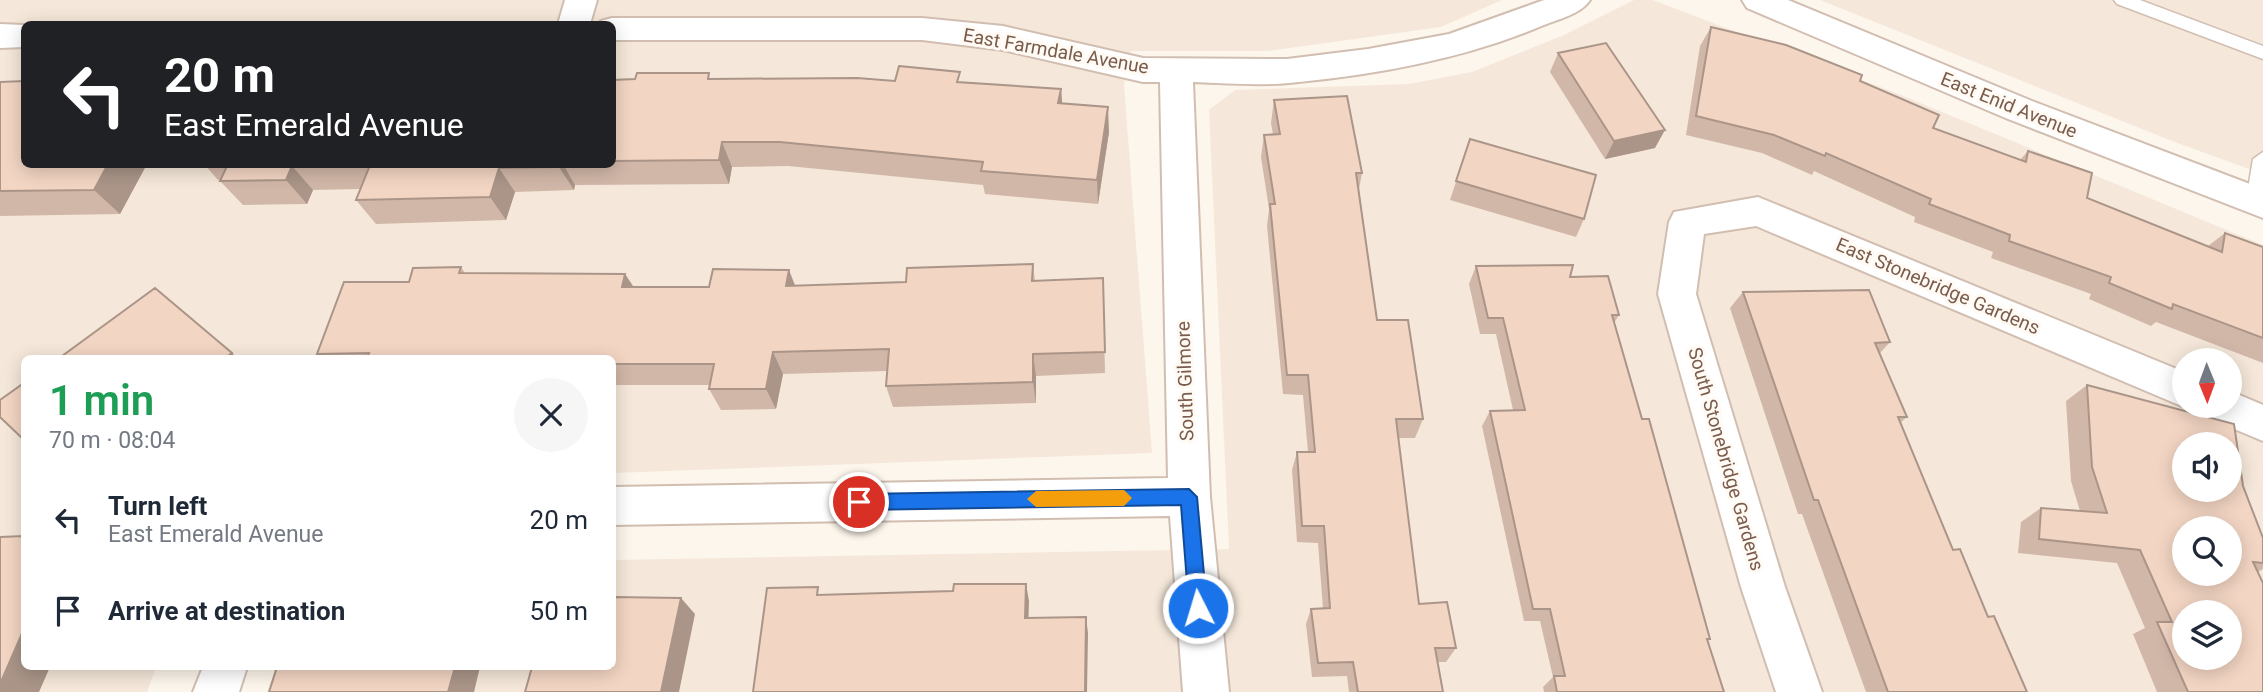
<!DOCTYPE html>
<html lang="en">
<head>
<meta charset="utf-8">
<style>
	body { margin:0; font-family:Roboto,sans-serif; background:#f6f6f7; color:#1f2937; height:100vh; display:flex; flex-direction:column; font-size:26px; white-space:nowrap }
	* { box-sizing:border-box; margin:0 }
	p { font-size:23px; color:#747a83 }
	.icon { flex:none; width:38px; height:38px; fill:none; stroke:currentColor; stroke-width:2; stroke-linecap:round; stroke-linejoin:round }
	.map { position:relative; flex:1; overflow:hidden }
	.panel { position:absolute; left:21px; top:355px; width:595px; height:315px; display:flex; flex-direction:column; background:#fff; border-radius:10px; box-shadow:0 4px 18px #0003 }
	.panel>* { flex:none }
	.top-card { position:absolute; left:21px; top:21px; width:595px; height:147px; border-radius:10px; box-shadow:0 4px 18px #0003; background:#202124; color:#fff; overflow:hidden }
	.needle { width:46px; rotate:179deg }
	.buttons { position:absolute; left:2172px; top:348px; display:grid; gap:14px }
	.buttons a { display:grid; place-items:center; width:70px; height:70px; border-radius:50%; background:#fff; box-shadow:0 4px 18px #0003; font-size:35px }
	.pin { position:absolute; display:grid; place-items:center; width:60px; height:60px; color:#fff; margin:-30px; border:4px solid #fff; border-radius:50%; box-shadow:0 2px 7px #0007 }
	.me { position:absolute; width:77px; margin:-38px; rotate:355deg; stroke-linejoin:round; filter:drop-shadow(0 0 5px #0008) }
	.turn { display:flex; align-items:center; gap:24px; height:147px; padding:0 28px; font-size:32px }
	.turn .icon { width:91px; height:91px; stroke-width:2.5 }
	.turn b { display:block; font-size:49px; line-height:60px }
	.round { display:grid; place-items:center; flex:none; width:74px; height:74px; border-radius:37px; background:#f6f6f7 }
	.overview { display:flex; align-items:center; justify-content:space-between; height:119px; padding:0 28px }
	h1 { font-size:42px; font-weight:600; line-height:52px; color:#1e9e55 }
	ul { padding:0; list-style:none }
	li { display:flex; align-items:center; gap:21px; height:91px; padding:0 28px }
	li div { flex:1 }
	li b { display:block; font-size:26px }
	li em { font-style:normal }
	.map>svg:first-child { display:block }
</style>
</head>
<body>
<div class="map">
<svg width="2263" height="692" viewBox="0 0 2263 692">
	<rect width="100%" height="100%" fill="#fdf6ec"/>
	<path fill="#f5e8da" fill-rule="evenodd" d="M0,0H1502L1441,27L1269,51H1131L1124,85L1152,453L613,473L612,359H24V667H156L147,692H0ZM24,24H612V164H24Z
		M1634,0H1653L1901,95L2263,245V692H267L276,667H612L613,560L1229,549L1209,110L1235,90L1409,84L1472,72L1564,35ZM2184,360H2230V406H2184ZM2184,444H2230V490H2184ZM2184,528H2230V574H2184ZM2184,612H2230V658H2184Z
		M1820,0H2263V174L2172,141Z"/>
	<g fill="none" stroke-linecap="round" stroke-linejoin="round">
		<defs>
			<path id="lane" d="M2114,0H2140L2263,46V59L2117,4Z
				M2263,152V206H2249L2246,201L2253,159Z"/>
			<path id="street" d="M565,0H597L590,24H558Z
				M1544,0H1590C1581,14 1559,19 1544,25C1464,59 1376,75 1289,83C1258,86 1225,83 1193,82L1210,497L1229,692H1183L1170,516L612,525V487L1168,478L1160,82H1143L1003,50L922,40H612V24H598L601,21L612,18H922L1003,26L1143,58L1287,59L1368,49L1449,34Z
				M1742,0H1788L2032,101L2263,189V218L2008,119L1747,8Z
				M0,24L24,25V47L0,48Z
				M1758,197L2184,372V406H2187L2184,407L1756,226L1704,234L1696,294L1785,587L1822,692H1776L1741,587L1658,294L1669,222L1674,212Z
				M2230,391L2263,405V441L2208,418L2202,406H2230Z
				M203,667H247L239,692H193Z"/>
		</defs>
		<use href="#lane" stroke="#d1beb0" stroke-width="3"/>
		<use href="#street" stroke="#d1beb0" stroke-width="4"/>
		<use href="#lane" fill="#fff" fill-rule="evenodd"/>
		<use href="#street" fill="#fff" fill-rule="evenodd"/>
	</g>
	<path fill="#d1b7a8" d="M1711,27L1860,81L1933,128L2020,160L2028,151L2087,198L2208,246L2225,233L2263,247V363L2156,322L2151,326L2089,299L2091,294L1991,258L1993,252L1914,222L1915,217L1814,171L1812,175L1762,153L1686,135L1700,46Z
		M1558,53L1655,148L1605,159L1550,72Z
		M712,79L962,82L1061,89L1062,104L1109,132L1098,204L985,194L983,185L788,166L732,167L729,184L575,185L574,190L515,192L506,220L376,224L356,200L361,189L313,190L307,204L243,205L220,181L221,180H218L204,164H612V80Z
		M0,82L24,164H147L120,214L0,216Z
		M1274,100L1362,173L1359,189L1377,320L1423,419L1415,438H1398L1419,604L1456,648L1446,662H1438L1443,692H1349L1347,676L1312,677L1306,624L1311,609L1323,608L1318,543L1297,542L1292,470L1297,452H1308L1303,395L1283,394L1267,226L1269,209L1261,157L1264,135L1273,134L1271,123Z
		M1470,139L1584,219L1576,237L1450,200Z
		M1033,264L1035,281L1103,278L1105,373L1036,376V403L893,407L886,386L888,371L783,374L776,409L721,410L709,389L710,385H616L612,399V359H323L317,354L409,282L461,267L465,273L625,274L634,287H709L795,286L906,282Z
		M1476,266L1570,277L1619,315L1614,323L1642,419L1710,639L1708,641L1724,692H1544L1543,687L1553,677L1540,621H1524L1482,426L1490,411L1513,410L1496,334H1480L1469,284Z
		M1743,292L1890,342L1880,353L1907,417L1900,423L1953,550L2027,692H1866L1802,514H1798L1730,308Z
		M2087,385L2243,486L2263,538V569L2258,572L2263,692H2157L2133,634L2145,628L2117,563L2018,553L2021,522L2041,508L2080,511L2071,481L2066,401Z"/>
	<path fill="#aa9588" d="M1061,89L1063,113L1058,103Z
		M1108,107L1109,132L1098,204L1097,180Z
		M1665,130L1655,148L1605,159L1614,141Z
		M722,142L732,167L729,184L719,160Z
		M108,164H147L120,214L94,190Z
		M560,164H563L575,185L574,190L559,167Z
		M292,166L313,190L307,204L286,180Z
		M499,168L515,192L506,220L490,197Z
		M789,270L798,293L786,286Z
		M625,274L639,296L622,287Z
		M773,352L783,374L776,409L766,389Z
		M232,353L238,359H224Z
		M1033,354L1036,376V403L1033,382Z
		M612,380L616,385L612,399Z
		M1026,584L1029,601L1028,633L1025,618Z
		M681,598L695,614L679,692H661Z
		M1086,617L1088,633L1087,692H1085Z
		M24,629V667H50L39,692H0V684Z
		M455,667H480L474,692H448Z"/>
	<path fill="#f3d5c3" stroke="#aa9588" stroke-width="2" fill-rule="evenodd" d="M1711,27L1786,45L1862,75L1860,81L1939,115L1933,128L2026,162L2028,151L2092,173L2087,198L2222,252L2225,233L2263,247V338L2173,304L2172,309L2109,283L2111,277L2009,241L2010,235L1929,204L1931,199L1826,153L1825,156L1774,135L1696,116Z
		M1606,43L1665,130L1614,141L1558,53Z
		M899,66L960,72L957,82L1061,89L1058,103L1108,107L1097,180L981,171L983,162L780,142H722L719,160L612,161V80L635,79L637,73H709L708,79L857,78L895,81Z
		M24,81V164H108L94,190L0,191V82Z
		M1347,96L1362,173H1356L1377,320H1408L1423,419H1396L1419,604L1447,602L1456,648H1435L1443,692H1358L1353,662L1318,663L1311,609L1330,608L1324,526H1302L1297,452H1315L1308,375H1287L1270,204H1275L1264,135L1280,134L1274,100Z
		M1470,139L1596,175L1584,219L1456,181Z
		M228,164H560L559,167L499,168L490,197L356,200L370,165L292,166L286,180L220,181Z
		M1033,264L1032,281L1103,278L1105,352L1033,354V382L886,386L889,349L773,352L766,389H709L714,364H612V359H367L369,353L317,354L344,282H409L413,268L461,267L459,273L625,274L622,287H709L713,269L789,270L786,286L906,282L907,268Z
		M1573,265L1570,277L1608,276L1619,315H1612L1642,419H1649L1710,639H1707L1724,692H1557L1554,676H1565L1550,609H1533L1490,411L1525,410L1503,318H1488L1476,266Z
		M155,288L232,353L224,359H58Z
		M1869,290L1890,342L1875,343L1907,417H1898L1953,550L1960,549L1988,617L1994,616L2027,692H1888L1818,500H1814L1743,292Z
		M24,383V440L0,417V400Z
		M2087,385L2234,424L2243,486L2263,538V563L2253,562L2263,583V692H2188L2157,622H2172L2140,550L2039,539L2041,508L2107,513L2092,467ZM2184,444H2230V490H2184ZM2184,528H2230V574H2184ZM2184,612H2230V658H2184Z
		M24,536V629L0,684V537Z
		M954,584H1026L1025,618L1086,617L1085,692H753L767,588L818,587L817,595L953,591Z
		M612,597L681,598L661,692H525L532,667H612Z
		M277,667H455L448,692H269Z"/>
	<path fill="#1a73e8" stroke="#114b97" stroke-width="2" d="M1189,489L1197,497L1207,608L1205,614L1198,617L1192,614L1189,608L1181,505L859,510L851,502L859,494Z"/>
	<path fill="#f59e0b" d="M1124,490L1132,498L1124,506L1036,507L1027,499L1036,491Z"/>
	<g text-anchor="middle" dominant-baseline="central" stroke-width="6" stroke-linejoin="round" paint-order="stroke">
		<g font-size="19" fill="#7a5c4d" stroke="#fffaf3">
			<text transform="translate(1056 51) rotate(10)">East Farmdale Avenue</text>
			<text transform="translate(2009 105) rotate(22)">East Enid Avenue</text>
			<text transform="translate(1938 286) rotate(23)">East Stonebridge Gardens</text>
			<text transform="translate(1185 381) rotate(-92)">South Gilmore</text>
			<text transform="translate(1726 459) rotate(74)">South Stonebridge Gardens</text>
		</g>
	</g>
</svg>
<div class="buttons">
<a><svg class="needle" viewBox="-14 -14 28 28"><path d="M0-13l5 13h-10z" fill="#e53935"/><path d="M0 13l5-13h-10z" fill="#747a83"/></svg></a>
<a><svg class="icon" aria-label="sound" viewBox="0 0 24 24"><path d="M4 9h4l5-4v14l-5-4H4zM17 9q2 3 0 6"/></svg></a>
<a><svg class="icon" aria-label="search" viewBox="0 0 24 24"><circle cx="10" cy="10" r="6"/><path d="M15 15l6 6"/></svg></a>
<a><svg class="icon" aria-label="layers" viewBox="0 0 24 24"><path d="M12 4l9 5-9 5-9-5zM3 14l9 5 9-5"/></svg></a>
</div>
<div class="pin" style="left:859px;top:502px;background:#d93025"><svg class="icon" aria-label="arrive" viewBox="0 0 24 24"><path d="M6 21V4h12l-3 4 3 4H6"/></svg></div>
<svg class="me" style="left:1198px;top:608px" viewBox="-20 -20 40 40"><circle r="17" fill="#1a73e8" stroke="#fff" stroke-width="3"/><path d="M0-11L8 9 0 5-8 9z" fill="#fff"/></svg>
<div class="top-card">
<div class="turn"><svg class="icon" aria-label="left" viewBox="0 0 24 24"><path d="M17 20v-9H6M10 6l-5 5 5 5"/></svg><div><b>20 m</b>East Emerald Avenue</div></div>
</div>
<section class="panel">
<div class="overview"><div><h1>1 min</h1><p>70 m · 08:04</p></div><a class="round"><svg class="icon" aria-label="close" viewBox="0 0 24 24"><path d="M6 6l12 12M18 6L6 18"/></svg></a></div>
<ul>
<li><svg class="icon" aria-label="left" viewBox="0 0 24 24"><path d="M17 20v-9H6M10 6l-5 5 5 5"/></svg><div><b>Turn left</b><p>East Emerald Avenue</p></div><em>20 m</em></li>
<li><svg class="icon" aria-label="arrive" viewBox="0 0 24 24"><path d="M6 21V4h12l-3 4 3 4H6"/></svg><div><b>Arrive at destination</b></div><em>50 m</em></li>
</ul>
</section>
</div>
</body>
</html>
